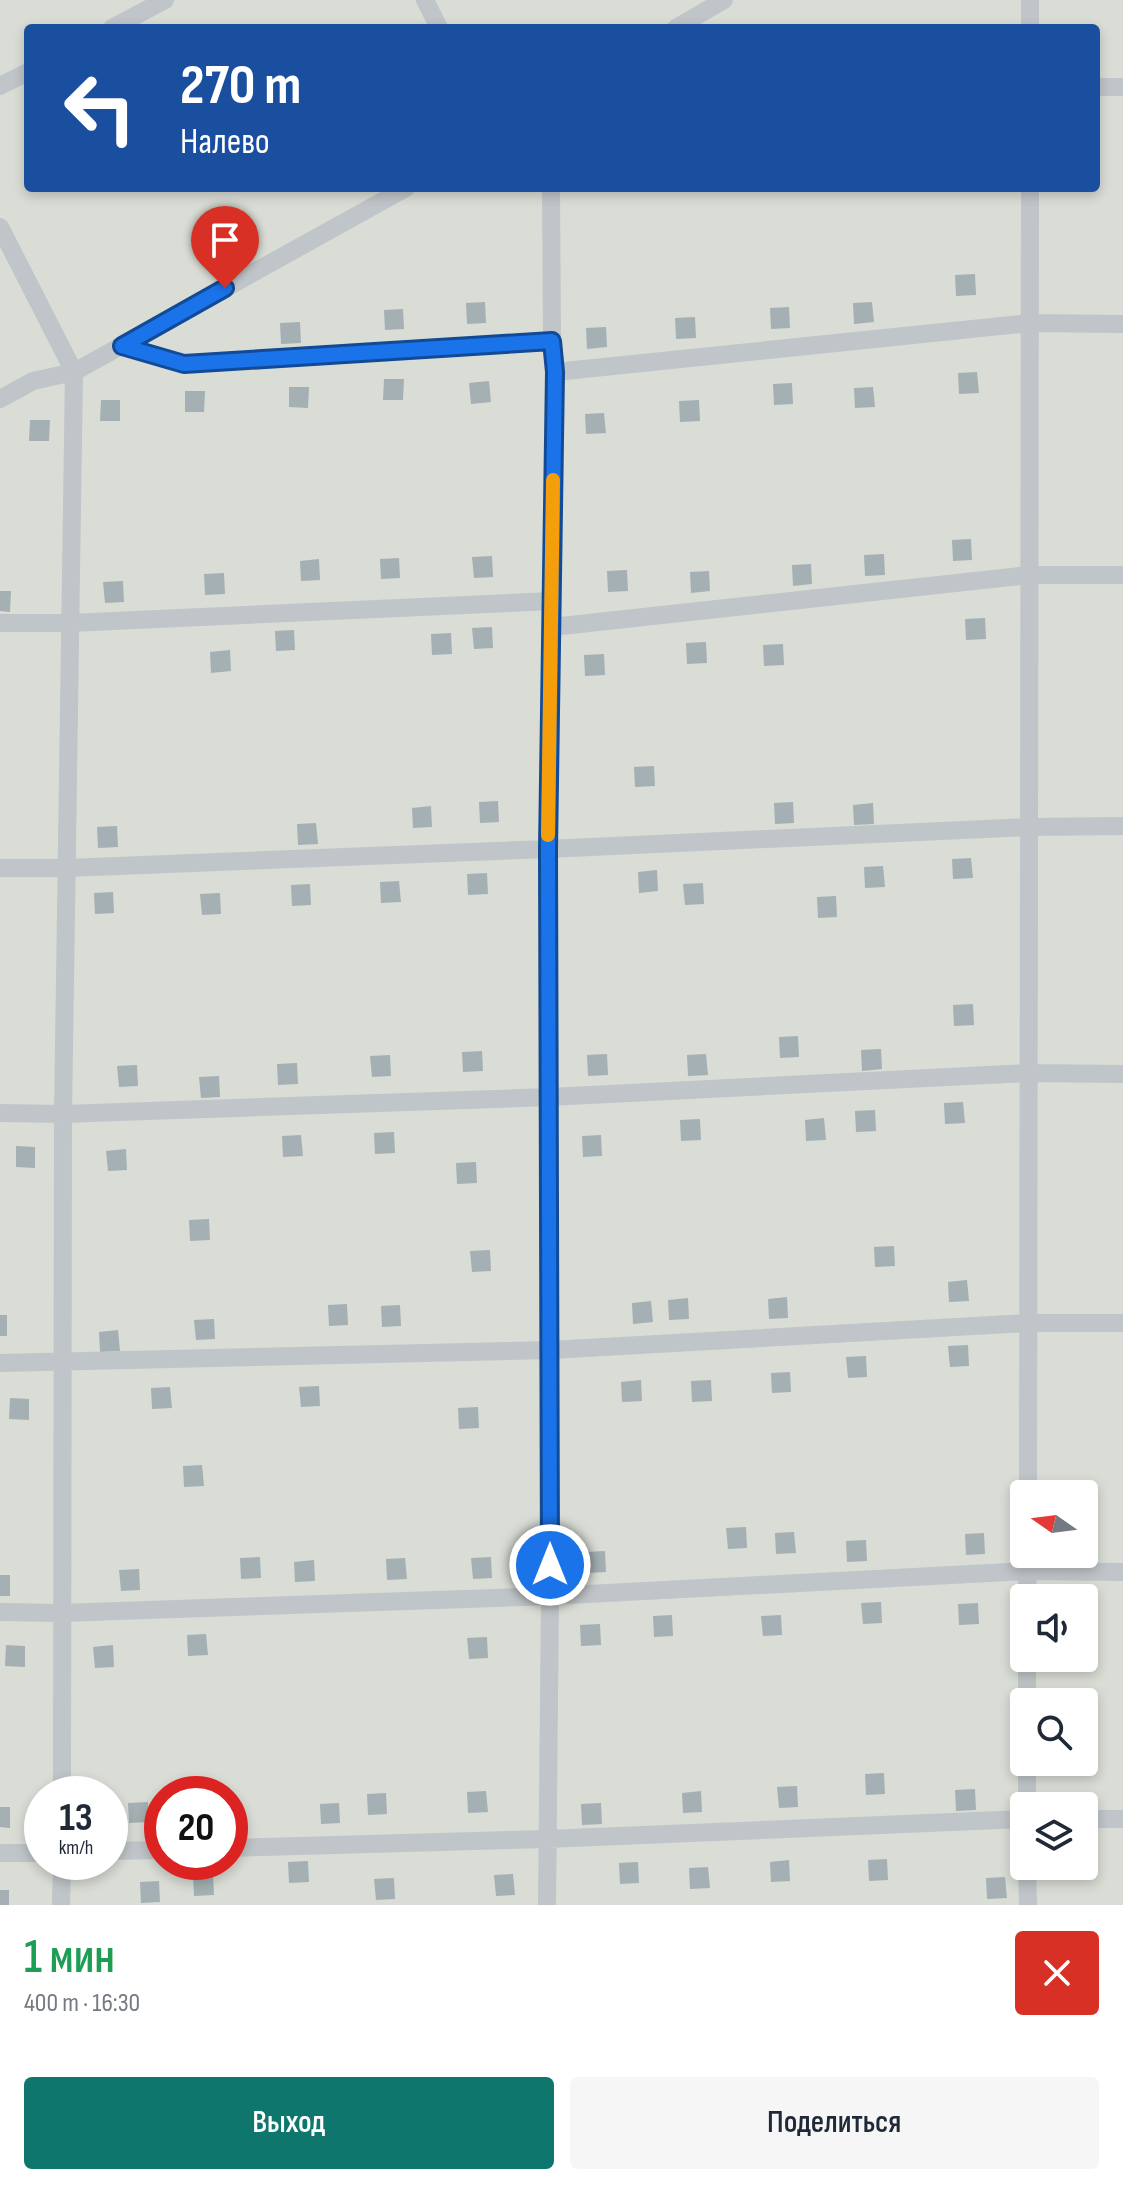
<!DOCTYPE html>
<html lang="ru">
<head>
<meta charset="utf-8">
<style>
	body { margin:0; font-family:"Sofia Sans Condensed",sans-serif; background:#f6f6f7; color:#1f2937; height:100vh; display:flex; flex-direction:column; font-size:30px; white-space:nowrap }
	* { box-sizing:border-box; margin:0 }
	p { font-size:26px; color:#747a83 }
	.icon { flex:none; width:44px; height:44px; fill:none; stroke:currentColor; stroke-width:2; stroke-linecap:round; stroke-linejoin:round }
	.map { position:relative; height:1905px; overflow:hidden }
	.side { display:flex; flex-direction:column; background:#fff; flex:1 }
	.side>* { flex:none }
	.top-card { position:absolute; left:24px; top:24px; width:1076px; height:168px; border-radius:8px; box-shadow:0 4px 12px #0003; background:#1a4fa0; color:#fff; overflow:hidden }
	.needle { width:52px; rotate:284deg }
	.tools { position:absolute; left:1010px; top:1480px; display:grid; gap:16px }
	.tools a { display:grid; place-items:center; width:88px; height:88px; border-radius:8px; background:#fff; box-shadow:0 4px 12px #0003; font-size:40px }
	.speed { position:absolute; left:24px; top:1776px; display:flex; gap:16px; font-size:40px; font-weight:700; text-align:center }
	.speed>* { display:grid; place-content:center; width:104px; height:104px; border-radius:50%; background:#fff; box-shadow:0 4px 12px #0003; line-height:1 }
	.speed small { font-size:20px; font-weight:400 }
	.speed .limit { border:12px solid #d22; background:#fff; color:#111 }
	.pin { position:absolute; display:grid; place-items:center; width:68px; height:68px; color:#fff; margin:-82px -34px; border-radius:50% 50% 50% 0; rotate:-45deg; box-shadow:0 0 8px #0007 }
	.pin .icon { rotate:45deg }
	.me { position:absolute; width:88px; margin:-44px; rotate:0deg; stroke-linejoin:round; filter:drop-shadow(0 0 6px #0008) }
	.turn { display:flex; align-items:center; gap:28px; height:168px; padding:0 24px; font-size:36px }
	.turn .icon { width:104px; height:104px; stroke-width:2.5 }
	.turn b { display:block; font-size:56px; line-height:68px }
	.round { display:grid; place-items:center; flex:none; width:84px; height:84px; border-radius:8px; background:#f6f6f7 }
	.summary { display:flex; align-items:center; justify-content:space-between; height:136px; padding:0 24px }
	h1 { font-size:48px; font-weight:600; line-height:60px; color:#1e9e55 }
	.cta { display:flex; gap:16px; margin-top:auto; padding:16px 24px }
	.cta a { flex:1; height:92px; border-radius:8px; background:#0f766e; color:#fff; font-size:32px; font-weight:600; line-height:92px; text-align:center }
	.cta a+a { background:#f6f6f7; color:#1f2937 }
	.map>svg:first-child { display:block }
</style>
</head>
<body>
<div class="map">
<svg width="1123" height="1905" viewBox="0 0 1123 1905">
	<rect width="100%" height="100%" fill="#f8f8f6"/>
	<path fill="#d9ddd5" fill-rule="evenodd" d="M0,0H1123V1905H0ZM28,28H1096V188H28ZM1024,1494H1084V1554H1024ZM1024,1598H1084V1658H1024ZM1024,1702H1084V1762H1024ZM42,1794H110V1862H42ZM162,1794H230V1862H162ZM1024,1806H1084V1866H1024Z"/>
	<path fill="#a4b0b3" d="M975,274L976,295L956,296L955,275Z
		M485,302L486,323L467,324L466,303Z
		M872,302L874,322L854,324L853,303Z
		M789,307L790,328L771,329L770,308Z
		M403,309L404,329L385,330L384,310Z
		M695,317L696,338L676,339L675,318Z
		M300,322L301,343L281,344L280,323Z
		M606,327L607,347L587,349L586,328Z
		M977,372L979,393L959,394L958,373Z
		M384,379H404L403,400H383Z
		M489,381L491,402L471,404L469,383Z
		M792,383L793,404L774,405L773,384Z
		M289,387H309L308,408L289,407Z
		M873,387L875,407L855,408L854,388Z
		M185,391H205L204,412H185Z
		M101,400H120V421H100Z
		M699,400L700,421L680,422L679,401Z
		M604,413L606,433L586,434L585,414Z
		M30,420H50L49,441H29Z
		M971,539L972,560L953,561L952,540Z
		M884,554L885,575L865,576L864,555Z
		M492,556L493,577L474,578L472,557Z
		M399,558L400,578L381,579L380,559Z
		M319,559L320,580L301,581L300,561Z
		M811,564L812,584L793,586L792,565Z
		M627,570L628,591L608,592L607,571Z
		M709,571L710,591L691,593L690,572Z
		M224,573L225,594L205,595L204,574Z
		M123,581L124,602L105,603L103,582Z
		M0,591H11L10,612L0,611Z
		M985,618L986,639L966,640L965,619Z
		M492,627L493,648L474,649L472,628Z
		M294,630L295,650L276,651L275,631Z
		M451,633L452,654L432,655L431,634Z
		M706,642L707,663L687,664L686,643Z
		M783,644L784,665L764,666L763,645Z
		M230,650L231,671L211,673L210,652Z
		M604,654L605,675L585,676L584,655Z
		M654,766L655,786L635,787L634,767Z
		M498,801L499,822L480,823L479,802Z
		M793,802L794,823L775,824L774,803Z
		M873,803L874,824L854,825L853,805Z
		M431,806L432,827L413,828L412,808Z
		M316,823L318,844L298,845L297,824Z
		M117,826L118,847L98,848L97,827Z
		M971,858L973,878L953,879L952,859Z
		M883,866L885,887L865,888L864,867Z
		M657,870L658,891L639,893L638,872Z
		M487,873L488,894L468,895L467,874Z
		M399,881L401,902L381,903L380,882Z
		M703,883L704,904L685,905L683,884Z
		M310,884L311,905L292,906L291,885Z
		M113,892L114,913L95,914L94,893Z
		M220,893L221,914L202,915L200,894Z
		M836,896L837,917L818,918L817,897Z
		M973,1004L974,1025L954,1026L953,1005Z
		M798,1036L799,1057L780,1058L779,1037Z
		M881,1049L882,1069L862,1071L861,1050Z
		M482,1051L483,1071L463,1072L462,1052Z
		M607,1054L608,1075L588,1076L587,1055Z
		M706,1054L708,1075L688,1076L687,1055Z
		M390,1055L391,1076L372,1077L370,1056Z
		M297,1063L298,1084L278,1085L277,1064Z
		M137,1065L138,1086L119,1087L117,1066Z
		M219,1076L220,1097L201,1098L199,1077Z
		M963,1102L965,1123L945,1124L944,1103Z
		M875,1110L876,1131L856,1132L855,1111Z
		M824,1118L826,1140L806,1141L805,1120Z
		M700,1119L701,1140L681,1141L680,1120Z
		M394,1132L395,1153L375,1154L374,1133Z
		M301,1135L303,1156L283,1157L282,1136Z
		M601,1135L602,1156L583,1157L582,1136Z
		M16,1146L35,1147V1168L16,1167Z
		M126,1149L127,1170L108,1171L106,1151Z
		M476,1162L477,1183L457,1184L456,1163Z
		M209,1219L210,1240L190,1241L189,1220Z
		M894,1246L895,1266L875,1267L874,1247Z
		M490,1250L491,1271L472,1272L470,1251Z
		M967,1280L969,1301L949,1302L948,1282Z
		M787,1297L788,1318L769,1319L768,1299Z
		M688,1298L689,1319L669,1320L668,1300Z
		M651,1301L653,1322L633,1324L632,1303Z
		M347,1304L348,1325L329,1326L328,1305Z
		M400,1305L401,1326L382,1327L381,1306Z
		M0,1315H7V1336H0Z
		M214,1319L215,1339L196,1340L194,1320Z
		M118,1330L120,1351L100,1352L99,1332Z
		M968,1345L969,1366L950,1367L948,1346Z
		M866,1356L867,1377L848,1378L846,1357Z
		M790,1372L791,1392L772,1393L771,1373Z
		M641,1380L642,1401L622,1402L621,1382Z
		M711,1380L712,1401L692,1402L691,1381Z
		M319,1386L320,1406L301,1407L299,1387Z
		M170,1387L172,1408L152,1409L151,1388Z
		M10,1398L29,1399V1420L9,1419Z
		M478,1407L479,1428L459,1429L458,1408Z
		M202,1465L204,1486L184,1487L183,1466Z
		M746,1527L747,1548L728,1549L726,1528Z
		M794,1532L796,1553L776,1554L775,1533Z
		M984,1533L985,1554L966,1555L965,1534Z
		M866,1540L867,1561L847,1562L846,1541Z
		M605,1551L606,1572L586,1573L585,1552Z
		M260,1557L261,1578L241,1579L240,1558Z
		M491,1557L492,1578L473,1579L471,1558Z
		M405,1558L407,1579L387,1580L386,1559Z
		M314,1560L315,1581L295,1582L294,1562Z
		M139,1569L140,1590L121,1591L119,1570Z
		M0,1575H10V1596H0Z
		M881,1602L882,1623L863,1624L861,1603Z
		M978,1603L979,1624L959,1625L958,1604Z
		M672,1615L673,1636L654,1637L653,1616Z
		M781,1615L782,1635L763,1636L761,1616Z
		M600,1624L601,1645L581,1646L580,1625Z
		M206,1634L208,1655L188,1656L187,1635Z
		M487,1637L488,1658L469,1659L467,1638Z
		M6,1645L25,1646V1667L5,1666Z
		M113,1645L114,1667L95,1668L93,1647Z
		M884,1773L885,1794L866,1795L865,1774Z
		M797,1786L798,1807L779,1808L777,1787Z
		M975,1789L976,1810L956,1811L955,1790Z
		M486,1791L488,1812L468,1813L467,1792Z
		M701,1791L702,1812L683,1813L682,1793Z
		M386,1793L387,1814L368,1815L367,1794Z
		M148,1802L149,1822L129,1823L128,1803Z
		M339,1803L340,1823L321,1824L320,1804Z
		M601,1803L602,1824L582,1825L581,1804Z
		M0,1807H10V1828L0,1827Z
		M887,1859L888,1880L869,1881L868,1860Z
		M789,1860L790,1881L771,1882L770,1862Z
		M308,1861L309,1882L289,1883L288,1862Z
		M638,1862L639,1883L620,1884L619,1863Z
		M708,1867L710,1888L690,1889L689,1868Z
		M213,1874L214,1895L194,1896L193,1875Z
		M513,1874L515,1895L496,1896L494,1875Z
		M1005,1877L1007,1898L987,1899L986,1878Z
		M394,1878L395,1899L376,1900L374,1879Z
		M159,1881L160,1902L141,1903L140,1882Z
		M0,1890H9V1905H0Z"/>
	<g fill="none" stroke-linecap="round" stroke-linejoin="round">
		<path stroke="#bfc5c8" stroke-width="18" d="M425,0L439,28
			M112,28L165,0
			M676,28L724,0
			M1030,28V0
			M0,86L28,72
			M1096,87H1123
			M0,227L74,372L63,1114L62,1794
			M122,346L184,364L552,341
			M555,372L1030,323L1123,324
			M0,399L33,381L74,372L406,188
			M0,623H70L552,601
			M552,627L1029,575H1123
			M0,868H67L548,849L1028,827L1123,826
			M0,1113L63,1114L550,1097L1028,1073L1123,1074
			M0,1363L550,1350L1028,1323H1123
			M1028,1494L1030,188
			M1027,1598L1028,1554
			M0,1612L61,1613L550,1596L1028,1571L1123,1572
			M1027,1702V1658
			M1027,1806V1762
			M1084,1819H1123
			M230,1848L547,1839L1024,1819
			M110,1851L162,1850
			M0,1853H42
			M1027,1866L1028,1905
			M61,1905L62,1862
			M547,1905L550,1596L548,849L555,372L552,341L551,188"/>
	</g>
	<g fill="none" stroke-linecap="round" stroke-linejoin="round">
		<defs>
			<path id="route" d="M225,288L122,346L184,364L552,341L555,372L548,849L550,1565"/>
		</defs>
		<use href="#route" stroke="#114b97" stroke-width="20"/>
		<use href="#route" stroke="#1a73e8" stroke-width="14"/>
		<path stroke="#f59e0b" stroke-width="14" d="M548,835L553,480"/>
	</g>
</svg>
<div class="tools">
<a><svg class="needle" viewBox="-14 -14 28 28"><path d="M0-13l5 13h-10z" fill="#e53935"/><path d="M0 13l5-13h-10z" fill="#747a83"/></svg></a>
<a><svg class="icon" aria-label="sound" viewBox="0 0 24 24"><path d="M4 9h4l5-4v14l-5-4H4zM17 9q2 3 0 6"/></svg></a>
<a><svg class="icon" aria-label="search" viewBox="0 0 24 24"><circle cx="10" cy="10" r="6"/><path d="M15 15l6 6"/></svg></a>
<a><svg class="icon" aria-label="layers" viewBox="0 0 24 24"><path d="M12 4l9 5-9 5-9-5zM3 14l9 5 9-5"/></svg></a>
</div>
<div class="speed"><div>13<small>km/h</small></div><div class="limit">20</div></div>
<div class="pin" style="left:225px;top:288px;background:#d93025"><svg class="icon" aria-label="arrive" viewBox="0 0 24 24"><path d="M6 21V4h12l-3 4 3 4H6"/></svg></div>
<svg class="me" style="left:550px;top:1565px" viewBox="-20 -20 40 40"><circle r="17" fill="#1a73e8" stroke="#fff" stroke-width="3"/><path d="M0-11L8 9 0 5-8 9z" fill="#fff"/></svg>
<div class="top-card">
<div class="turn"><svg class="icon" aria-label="left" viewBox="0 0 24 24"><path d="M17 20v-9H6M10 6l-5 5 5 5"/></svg><div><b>270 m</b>Налево</div></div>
</div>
</div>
<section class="side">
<div class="summary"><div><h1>1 мин</h1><p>400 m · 16:30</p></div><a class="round" style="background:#d93025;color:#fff"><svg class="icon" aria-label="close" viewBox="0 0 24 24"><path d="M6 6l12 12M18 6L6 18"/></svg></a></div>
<div class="cta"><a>Выход</a><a>Поделиться</a></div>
</section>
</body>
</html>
